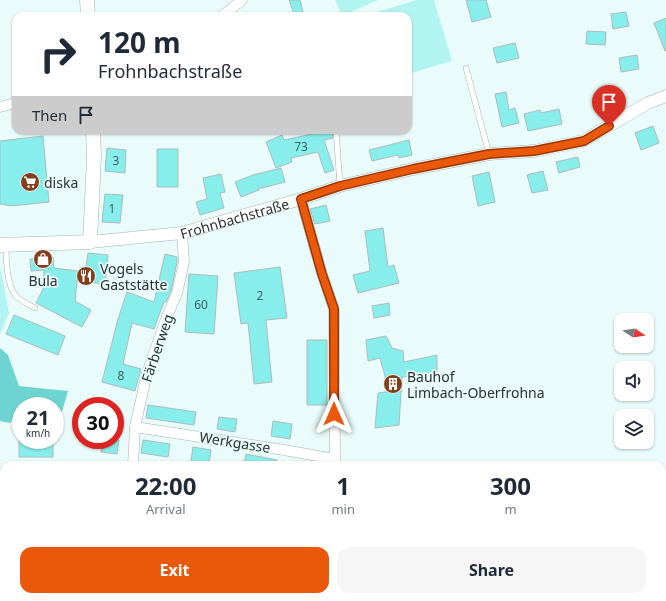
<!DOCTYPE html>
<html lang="en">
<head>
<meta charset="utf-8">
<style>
	body { margin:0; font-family:"Noto Sans",sans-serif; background:#f6f6f7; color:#1f2937; height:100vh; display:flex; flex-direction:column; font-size:15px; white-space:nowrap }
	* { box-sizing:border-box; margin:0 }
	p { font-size:13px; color:#747a83 }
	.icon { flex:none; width:22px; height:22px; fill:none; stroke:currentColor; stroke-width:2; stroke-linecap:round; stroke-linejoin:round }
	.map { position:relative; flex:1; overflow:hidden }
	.side { position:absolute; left:0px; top:461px; width:666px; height:140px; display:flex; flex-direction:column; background:#fff; border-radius:12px 12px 0 0; box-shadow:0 1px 3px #0004 }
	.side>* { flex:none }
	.hud { position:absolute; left:12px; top:12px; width:400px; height:122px; border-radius:12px; box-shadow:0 1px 3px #0004; background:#fff; color:#1f2937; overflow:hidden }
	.needle { width:26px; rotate:102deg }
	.fabs { position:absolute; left:614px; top:313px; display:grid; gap:8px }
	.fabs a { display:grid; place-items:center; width:40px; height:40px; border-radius:8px; background:#fff; box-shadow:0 1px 3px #0004; font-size:20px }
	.speed { position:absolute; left:12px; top:397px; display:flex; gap:8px; font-size:20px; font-weight:700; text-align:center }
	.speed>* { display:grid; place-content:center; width:52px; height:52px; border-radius:50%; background:#fff; box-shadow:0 1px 3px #0004; line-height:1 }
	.speed small { font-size:10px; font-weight:400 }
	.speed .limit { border:6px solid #d22; background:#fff; color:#111 }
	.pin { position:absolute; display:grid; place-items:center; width:34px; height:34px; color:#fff; margin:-41px -17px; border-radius:50% 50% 50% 0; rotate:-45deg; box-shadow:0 0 4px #0007 }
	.pin .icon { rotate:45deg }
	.me { position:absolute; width:44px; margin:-22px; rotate:0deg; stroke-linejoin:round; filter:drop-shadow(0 0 3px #0008) }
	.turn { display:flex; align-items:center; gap:14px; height:84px; padding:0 20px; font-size:18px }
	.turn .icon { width:52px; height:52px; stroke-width:2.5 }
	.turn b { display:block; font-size:28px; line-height:34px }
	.then { display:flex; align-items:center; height:38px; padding:0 20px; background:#0003; gap:8px; font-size:15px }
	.eta { display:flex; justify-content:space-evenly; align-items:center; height:68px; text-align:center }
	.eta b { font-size:24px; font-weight:700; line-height:28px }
	.primary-button { display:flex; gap:8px; margin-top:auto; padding:8px 20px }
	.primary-button a { flex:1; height:46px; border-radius:12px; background:#ea580c; color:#fff; font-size:16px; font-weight:700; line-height:46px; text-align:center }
	.primary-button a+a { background:#f6f6f7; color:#1f2937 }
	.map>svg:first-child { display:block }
</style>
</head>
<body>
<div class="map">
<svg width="666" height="601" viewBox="0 0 666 601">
	<rect width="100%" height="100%" fill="#e9fbfa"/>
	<path fill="#b1f4f2" d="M335,0H378L342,16Z
		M417,0H434L452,61L408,74V16H363Z
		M0,266L9,313L0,334Z"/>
	<path fill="#6dd4d2" d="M0,348L8,355L19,386L68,391L61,415L55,414V406H21V408L10,423L0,421Z"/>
	<path fill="#88eeec" stroke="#aabcbb" d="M289,0H300L303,12L294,14Z
		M466,0H486L491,17L472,22Z
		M626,12L629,26L613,29L611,14Z
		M666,18V51H665L654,23Z
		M587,31L606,32L605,45L586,44Z
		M515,43L519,58L497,63L493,48Z
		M637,55L639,69L621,72L619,58Z
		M506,92L509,110L515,108L519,123L502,127L495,94Z
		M559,109L562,124L528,131L524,114L540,110L541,113Z
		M653,126L659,143L641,150L635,133Z
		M317,130H332L333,138L324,140L334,170L325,173L318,152L291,158L292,162L276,168L266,142L282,135L284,140L317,133Z
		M43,136L49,202L11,206L0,204V141Z
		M409,140L412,155L399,158L398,155L372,161L369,150Z
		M107,148L126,150L125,173L105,171Z
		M157,149H178V187H157Z
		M578,157L580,167L559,173L556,162Z
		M281,168L285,182L258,189L259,190L241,197L235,182L253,175Z
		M543,171L548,190L532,193L527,175Z
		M489,172L495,202L478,206L472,176Z
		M221,174L225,192L220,193L224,208L200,215L196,202L207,199L203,178Z
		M105,194L123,195L120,223L102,222Z
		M326,205L330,221L315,224L310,209Z
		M383,228L388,267L394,265L399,283L358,293L353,275L370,271L365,231Z
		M88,253L108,255L105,284L77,281L75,301L91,310L82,327L36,303L43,289L44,270L31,271L30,259L53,257L54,268L85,272Z
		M165,254L177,257V262L171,291L166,302H164L154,329L132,323L123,364L141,369L135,391L102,382L118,319L127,292L154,302Z
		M280,267L287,318L266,320L272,382L254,384L248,323L241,324L234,273Z
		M189,274L218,276L214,334L185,332Z
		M389,303L390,315L374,318L372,306Z
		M14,315L65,336L58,355L6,334Z
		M386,336L392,348L403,351L404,362L437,355V373L402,377L399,425L375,428L378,393L386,392L385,376L380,358L368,361L366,340Z
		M307,340H327V405H307Z
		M148,405L196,412L194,425L146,418Z
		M219,417L237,419L235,432L217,429Z
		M273,421L292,424L290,439L271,436Z
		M19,440H53V457H19Z
		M102,440H119L117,454L101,452Z
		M143,440L170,444L168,457L141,453Z
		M193,447L211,450L209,464L191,461Z
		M246,454L277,460L276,465H244Z"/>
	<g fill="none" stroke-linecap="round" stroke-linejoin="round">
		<defs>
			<path id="service" d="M466,68L489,154
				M336,130L340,185
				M6,246C6,259 7,286 16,296C21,301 29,305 35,308"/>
			<path id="minor" d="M222,16L242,0
				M0,107L16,103
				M301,199L322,274L334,309L335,465
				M135,427L284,450L335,459
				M133,465L135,427L147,373L166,319L177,293L184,262L182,233
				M662,501L666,498
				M0,548L4,549
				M240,597L242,601"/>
			<g id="tertiary">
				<path id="s1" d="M90,242L182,233L301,199L340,186L413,169L489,154L534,151L583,141L648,103L666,96"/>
			</g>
			<path id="secondary" d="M87,0L88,16
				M0,245L90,242L94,157L93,130"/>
		</defs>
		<use href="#service" stroke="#a2b4b3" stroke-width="6"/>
		<use href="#minor" stroke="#a2b4b3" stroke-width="11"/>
		<use href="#tertiary" stroke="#a2b4b3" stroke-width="13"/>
		<use href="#secondary" stroke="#a2b4b3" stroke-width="15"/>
		<use href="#service" stroke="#fff" stroke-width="5"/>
		<use href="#minor" stroke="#fff" stroke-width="10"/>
		<use href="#tertiary" stroke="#fff" stroke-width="12"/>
		<use href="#secondary" stroke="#fff" stroke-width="14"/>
	</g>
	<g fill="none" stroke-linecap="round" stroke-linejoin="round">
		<defs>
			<path id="route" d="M334,414V309L322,274L301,199L340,186L413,169L489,154L534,151L584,141L609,126"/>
		</defs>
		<use href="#route" stroke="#983908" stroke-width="10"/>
		<use href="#route" stroke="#ea580c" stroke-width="7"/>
	</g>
	<defs>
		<symbol id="supermarket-disc" viewBox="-11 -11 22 22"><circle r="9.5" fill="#853e1c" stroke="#e9fbfa"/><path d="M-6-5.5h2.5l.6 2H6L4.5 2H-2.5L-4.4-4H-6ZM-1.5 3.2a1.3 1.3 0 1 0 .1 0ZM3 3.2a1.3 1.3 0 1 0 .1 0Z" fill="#fff"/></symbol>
		<symbol id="shop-disc" viewBox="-11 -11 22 22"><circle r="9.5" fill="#853e1c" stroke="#e9fbfa"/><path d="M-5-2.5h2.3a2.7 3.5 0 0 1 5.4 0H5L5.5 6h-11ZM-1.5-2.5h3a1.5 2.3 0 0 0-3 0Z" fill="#fff"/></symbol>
		<symbol id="restaurant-disc" viewBox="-11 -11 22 22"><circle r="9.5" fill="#853e1c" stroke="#e9fbfa"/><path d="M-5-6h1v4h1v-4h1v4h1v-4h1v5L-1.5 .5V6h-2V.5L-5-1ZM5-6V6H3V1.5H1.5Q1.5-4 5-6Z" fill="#fff"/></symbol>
		<symbol id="building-disc" viewBox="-11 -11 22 22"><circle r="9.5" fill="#853e1c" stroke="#e9fbfa"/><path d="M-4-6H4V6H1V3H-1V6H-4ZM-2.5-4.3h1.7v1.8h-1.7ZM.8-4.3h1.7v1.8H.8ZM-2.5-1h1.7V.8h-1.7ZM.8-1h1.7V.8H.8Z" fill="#fff"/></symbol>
	</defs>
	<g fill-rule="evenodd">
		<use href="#supermarket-disc" x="19" y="171" width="22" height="22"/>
		<use href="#shop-disc" x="32" y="248" width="22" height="22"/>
		<use href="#restaurant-disc" x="75" y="265" width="22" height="22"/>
		<use href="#building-disc" x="382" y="373" width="22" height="22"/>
	</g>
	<g text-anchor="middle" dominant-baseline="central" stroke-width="3.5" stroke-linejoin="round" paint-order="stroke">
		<g font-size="12" fill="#426060">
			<text x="301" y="146">73</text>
			<text x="116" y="160">3</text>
			<text x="112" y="208">1</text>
			<text x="260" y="295">2</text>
			<text x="201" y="304">60</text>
			<text x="121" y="375">8</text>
		</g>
		<g font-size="14" fill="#2b3131" stroke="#e9fbfa" text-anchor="start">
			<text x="44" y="182">diska</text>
			<text x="100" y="268">Vogels<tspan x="100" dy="16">Gaststätte</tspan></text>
			<text x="43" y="280" text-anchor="middle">Bula</text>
			<text x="407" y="376">Bauhof<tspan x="407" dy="16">Limbach-Oberfrohna</tspan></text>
		</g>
		<g font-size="14" fill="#2b3131" stroke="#e9fbfa">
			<text stroke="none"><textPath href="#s1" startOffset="147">Frohnbachstraße</textPath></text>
			<text transform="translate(157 348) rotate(-71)">Färberweg</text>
			<text transform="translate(235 442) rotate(9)">Werkgasse</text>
		</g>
	</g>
</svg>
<div class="fabs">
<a><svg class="needle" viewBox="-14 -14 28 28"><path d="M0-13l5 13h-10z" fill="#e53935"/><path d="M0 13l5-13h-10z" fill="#747a83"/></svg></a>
<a><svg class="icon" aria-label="sound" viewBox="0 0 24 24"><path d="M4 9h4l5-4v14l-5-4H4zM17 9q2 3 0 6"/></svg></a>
<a><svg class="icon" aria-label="layers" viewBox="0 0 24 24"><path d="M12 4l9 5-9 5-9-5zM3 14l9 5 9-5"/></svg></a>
</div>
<div class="speed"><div>21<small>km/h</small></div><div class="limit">30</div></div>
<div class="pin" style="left:609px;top:126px;background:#d93025"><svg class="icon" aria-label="arrive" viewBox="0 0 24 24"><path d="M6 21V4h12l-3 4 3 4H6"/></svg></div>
<svg class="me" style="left:334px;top:414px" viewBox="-20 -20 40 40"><path d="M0-17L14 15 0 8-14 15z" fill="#ea580c" stroke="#fff" stroke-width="4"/></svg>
<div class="hud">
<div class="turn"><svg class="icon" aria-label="right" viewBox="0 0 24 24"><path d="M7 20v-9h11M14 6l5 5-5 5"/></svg><div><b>120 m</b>Frohnbachstraße</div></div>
<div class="then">Then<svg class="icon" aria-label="arrive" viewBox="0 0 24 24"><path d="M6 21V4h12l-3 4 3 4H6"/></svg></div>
</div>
<section class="side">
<div class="eta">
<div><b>22:00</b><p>Arrival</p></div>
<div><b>1</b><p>min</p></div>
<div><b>300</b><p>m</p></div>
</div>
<div class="primary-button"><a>Exit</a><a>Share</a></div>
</section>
</div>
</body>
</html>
